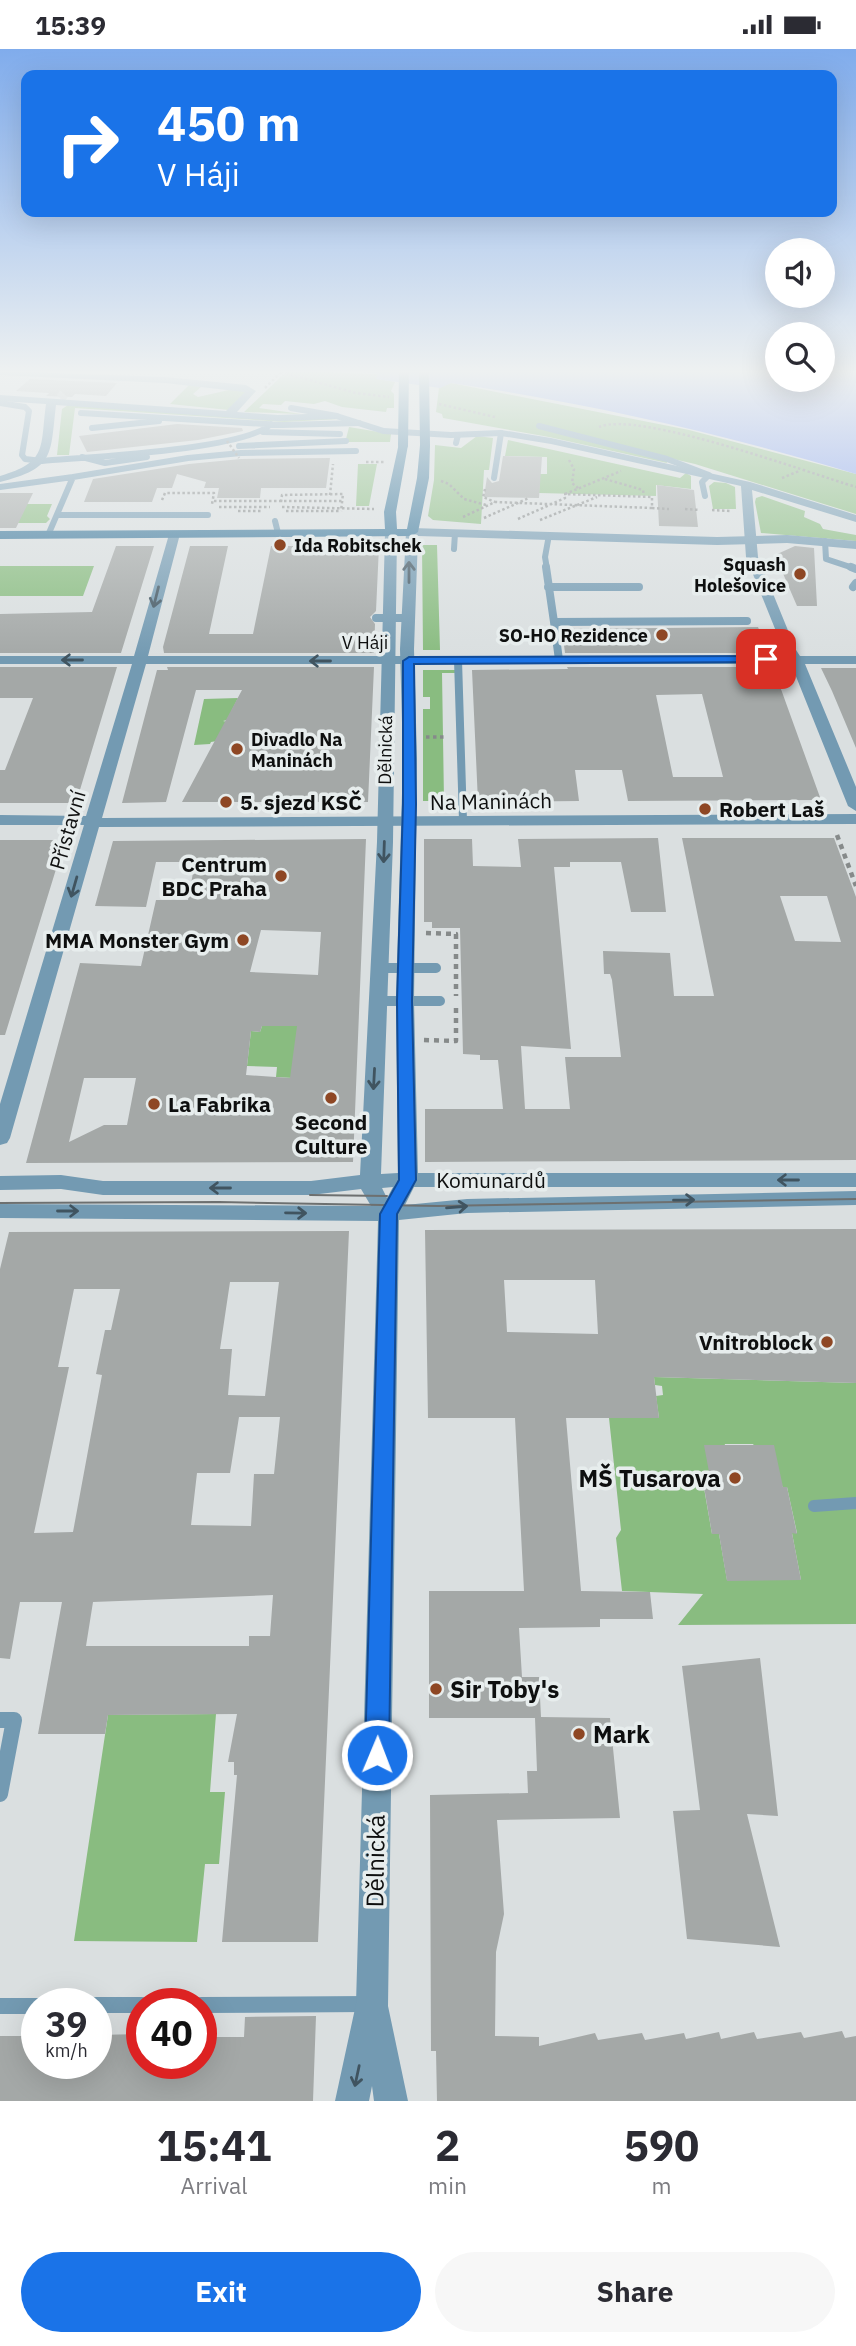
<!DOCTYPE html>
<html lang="en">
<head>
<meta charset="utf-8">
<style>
	body { margin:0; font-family:"IBM Plex Sans",sans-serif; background:#f7f7f7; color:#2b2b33; height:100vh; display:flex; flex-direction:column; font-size:26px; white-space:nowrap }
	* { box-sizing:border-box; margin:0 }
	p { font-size:23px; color:#7c7c81 }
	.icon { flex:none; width:38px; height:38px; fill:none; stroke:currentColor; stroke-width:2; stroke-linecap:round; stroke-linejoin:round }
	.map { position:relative; height:2052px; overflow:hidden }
	.sheet { display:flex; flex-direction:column; background:#fff; flex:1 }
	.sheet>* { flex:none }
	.banner { position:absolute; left:21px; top:21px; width:816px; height:147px; border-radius:14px; box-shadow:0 7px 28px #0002; background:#1a73e8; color:#fff; overflow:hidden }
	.fabs { position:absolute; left:765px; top:189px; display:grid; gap:14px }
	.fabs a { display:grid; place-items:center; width:70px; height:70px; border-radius:50%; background:#fff; box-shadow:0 7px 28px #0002; font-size:35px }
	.speed { position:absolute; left:21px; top:1939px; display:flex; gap:14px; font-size:35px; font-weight:700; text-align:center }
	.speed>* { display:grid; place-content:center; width:91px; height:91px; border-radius:50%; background:#fff; box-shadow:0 7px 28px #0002; line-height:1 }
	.speed small { font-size:18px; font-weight:400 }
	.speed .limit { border:10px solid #d22; background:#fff; color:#111 }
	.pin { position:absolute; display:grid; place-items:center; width:60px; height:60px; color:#fff; margin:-30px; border-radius:14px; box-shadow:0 4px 10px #0006 }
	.me { position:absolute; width:77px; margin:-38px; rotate:1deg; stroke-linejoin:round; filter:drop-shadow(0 0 5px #0008) }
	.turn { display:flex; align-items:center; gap:24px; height:147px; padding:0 21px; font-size:32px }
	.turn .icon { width:91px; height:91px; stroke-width:2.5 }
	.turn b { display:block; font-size:49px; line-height:60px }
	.eta { display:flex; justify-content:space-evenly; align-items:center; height:119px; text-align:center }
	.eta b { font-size:42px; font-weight:800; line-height:49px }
	.action { display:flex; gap:14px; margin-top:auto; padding:14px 21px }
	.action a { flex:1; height:80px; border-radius:42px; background:#1a73e8; color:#fff; font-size:28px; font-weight:800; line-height:80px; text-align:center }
	.action a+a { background:#f7f7f7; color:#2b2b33 }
	.status { display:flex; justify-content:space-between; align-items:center; height:49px; padding:0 35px; background:#fff; direction:ltr }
	.status svg { height:19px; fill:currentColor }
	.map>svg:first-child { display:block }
</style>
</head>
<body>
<div class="status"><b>15:39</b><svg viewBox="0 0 49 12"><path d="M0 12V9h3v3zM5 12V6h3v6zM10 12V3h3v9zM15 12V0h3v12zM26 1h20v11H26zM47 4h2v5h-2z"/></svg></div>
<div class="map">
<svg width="856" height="2052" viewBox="0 0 856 2052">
	<rect width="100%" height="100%" fill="#dadfe0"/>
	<path fill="#89bc80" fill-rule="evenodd" d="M287,322L379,325L377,330L395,333L391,342L394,345V359H387L386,363L342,358L325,352L314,355L285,352L281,356L263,355L259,359L301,365L244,363Z
		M451,334L689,381L856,425V465L695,415L600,393L666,411L667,414L549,388L443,369L442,365L436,363L439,339Z
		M189,336L201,338L193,345L198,348L233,340L246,343L229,361L170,355Z
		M68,356L333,370H340L284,373L75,359L69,406H57L62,360Z
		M349,378L391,385L390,393H348L346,390Z
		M477,387L493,389L489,421H484L481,475L433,471L428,467L434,431L435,396L461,399Z
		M508,391L680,429L686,424L691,427V440L656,436V447L539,444L540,425H547V408L505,407Z
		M358,415H377L369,457H356Z
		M714,433L726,434L735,438L736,460H713L709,437Z
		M762,447L805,462L804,468L820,475L823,480L856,486V492L761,484L755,453L756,449Z
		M0,455H52L47,467L50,470L46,474H18Z
		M422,496H437L440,601H423Z
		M0,517H94L83,547H0Z
		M423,621H455V624H442L444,752H423V660H430V648H423Z
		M238,649L227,671L223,672L227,673L217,692L211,693L210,695L194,696L204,650Z
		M314,955L309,1030L276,1028L277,1018L247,1017L251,982L260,983L262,977Z
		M654,1328L856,1334V1575L678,1576L703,1545L622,1542L616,1489L621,1481L609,1369H659L656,1347L663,1346L662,1337L655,1336ZM725,1395H753L783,1438H787L797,1484H792L801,1531H727L719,1485H712L704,1439H712Z
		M216,1665L210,1743H225L219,1815H205L197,1893L74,1892L108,1666Z"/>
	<path fill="#84a1f3" d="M355,322H777V331H822L823,322H856V425C724,385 588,354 451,334L440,339L376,330L378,325Z"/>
	<path fill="#a4a8a7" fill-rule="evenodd" d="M30,330L117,334L106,347L75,345L72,348L46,347L49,344L16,342Z
		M177,375L242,379L243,382L198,391L87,403L79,387Z
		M503,407L542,408L539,449L484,448L487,428L492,434L499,432Z
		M330,409L326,439H261L260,449H217L219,439H204L206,433L177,425L172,439H157L152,453H84L93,430L189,415L241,410Z
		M657,436L694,441L698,478L659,477Z
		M0,444H33L16,479H0Z
		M116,497H154L121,604H0V565L92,563Z
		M190,497H228L209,585H253L271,497H379L376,562L370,568L375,575L374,604H164L163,598Z
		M795,497L814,499L817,557H797L775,506Z
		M758,578L768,604H565L562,580Z
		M0,618H117L76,754H0V721H5L33,649H0Z
		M167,618H374L368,753H182L242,641H196L166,753L122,754L157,621H168Z
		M567,618H773L821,751L628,752L622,721H575L579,752L478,753L472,621L568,620ZM702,645L723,728H673L656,646Z
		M821,619H856V699L832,642Z
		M658,789L666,863H631L621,813H570V818H554L571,1000L521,997L525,1060H570L565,1008H621L612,931L610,925H604L603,902L670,904L674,947H714L682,789H834L856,848V1111L425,1113V1060H503L498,1011H480V1006L463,1005L460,879H432V873H424V790H472L473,817L521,818L518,790ZM780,847H827L841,893L795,892Z
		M366,790L353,1113L26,1114L80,914L141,917L156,851H188L195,813H156L146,858L95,857L113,792ZM261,881L321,883L318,926L250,923ZM262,977H297L290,1029L246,1026L251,982L260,983ZM84,1029H136L127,1076H104L69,1093Z
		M0,791H65L5,986H0Z
		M856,1180V1334L654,1328L659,1369H566L581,1542L650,1543L653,1570H600V1578L519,1579L522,1628H539L541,1668L610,1669L620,1769L497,1771L504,1865L496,1903L495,1987L539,1988V1997L595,1984L598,1991L642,1984L645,1991L684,1984L686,1990L719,1983L721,1990L754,1983L757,1990L801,1983L804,1989L842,1982L845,1989L856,1987V2052H437L436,2002H431L430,1746L528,1744L527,1722H537L535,1669H429V1542H524L515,1369H428L425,1181ZM504,1231H595L598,1285L507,1283Z
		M349,1182L318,1893H222L237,1726H234V1713H228L237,1665L108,1666L105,1685H38L62,1553H20L10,1610L0,1609V1220L9,1183ZM230,1233H279L265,1347L228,1346L232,1300H220ZM74,1240H120L111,1281H105L96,1325L102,1326L73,1483L34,1484L69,1318H58ZM239,1368H280L274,1425H254L251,1477L191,1476L197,1424H230ZM273,1546L270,1587H249V1597H86L93,1553Z
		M704,1396H774L783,1438H787L797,1485L792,1484L801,1531L727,1532L719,1485H712L704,1438L712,1439Z
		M760,1609L778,1767L747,1765L780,1898L687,1890L673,1762L700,1761L682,1617Z
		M316,1967L313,2052H0V1987H37V2014H96V1986L142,1985V2014H201V1988H244L245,1968Z"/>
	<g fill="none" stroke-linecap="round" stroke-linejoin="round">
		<path stroke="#bbc0c1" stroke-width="10" stroke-dasharray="10 5" stroke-linecap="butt" d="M60,349L64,345"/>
		<path stroke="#868a8a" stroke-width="2.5" stroke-dasharray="2.5 2.5" stroke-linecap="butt" d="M281,323L356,344L389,348
			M265,339L281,323
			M439,355L495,368
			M599,378C638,361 809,424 856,438
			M569,411L574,420L572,434L578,439
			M366,413H385
			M782,429L799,422
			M605,430L643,441L644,447
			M441,432L449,435L464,450L486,456
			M485,440L483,448L495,453
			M565,445L621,422
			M330,446L333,415
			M162,451L165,444H214L212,455
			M214,452H342
			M281,453L282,446L343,445L341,462
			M219,458H270
			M282,458L374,460
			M652,459L669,460
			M685,460L700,461
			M712,461L731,462
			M238,462H263
			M286,462H341
			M463,468L495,453L652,459V448L564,445
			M484,469L529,449
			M518,470L565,449L564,447
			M540,471L597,448"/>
		<path stroke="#868a8a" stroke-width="3.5" stroke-dasharray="3.5 3.5" stroke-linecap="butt" d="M426,688H445"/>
		<path stroke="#868a8a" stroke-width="4.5" stroke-dasharray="5 5" stroke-linecap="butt" d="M837,786L856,837
			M426,884L456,885V947
			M424,991L456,992V956"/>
		<path stroke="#739ab2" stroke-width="6" d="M0,354L25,358L29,362L22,406L25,410L42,412C86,408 245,401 271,375
			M291,359L337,367
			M81,364L282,376L359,374
			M539,377L667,410L709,426L702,433L705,447
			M92,379L159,372
			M263,383L340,385
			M456,394L458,386
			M239,397L346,392
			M82,408L105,414L147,408
			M494,429L501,384
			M0,438L73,428
			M57,466H208
			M275,472L278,484
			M49,484L73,428L188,409L241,404L356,402
			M825,492L826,510L856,520
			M454,500L455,484
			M547,520L545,508L549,486"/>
		<path stroke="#739ab2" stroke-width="8" d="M546,518L554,573
			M851,518L856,520
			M548,538H639
			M853,538L856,534
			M376,569H410
			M458,611L463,772
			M559,611L554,573L747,572"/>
		<path stroke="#739ab2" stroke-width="10" d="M379,919H436
			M377,952H440"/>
		<path stroke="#739ab2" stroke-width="12" d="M814,1457L856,1454"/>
		<path stroke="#739ab2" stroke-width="16" d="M0,1671H14L0,1745
			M96,1956H142
			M201,1956L369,1955
			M0,1957H37"/>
		<path fill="#739ab2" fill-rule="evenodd" d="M0,322L165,328L246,336L256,342L237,363L278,366L337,364L384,379L451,383L501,381L551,389L750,433L856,466V473L752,441L758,508L796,601L800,607H856V615H805L856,738V762L848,757L791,615H146L102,769L856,765V775L99,778L10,1089L7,1094L0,1096V1055L84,776H0V766L86,767L132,615H0V607H134L170,482L180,485L148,607H786L746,508L741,437L551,395L501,387L451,389L383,385L336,370L278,372L56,356C50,407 55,419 0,433V427C48,413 40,399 46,355L0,352V346L226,362L245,343L165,334L0,326Z"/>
		<path fill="#739ab2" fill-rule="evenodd" d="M412,479L717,488L787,486L856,492V500L787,494L717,496L418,487L414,600L417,710L414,952L418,1124H856V1138H414L405,1156L467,1150L856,1142V1156L467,1164L399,1171L388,1957L408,2052H374L372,2037L369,2052H335L356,1955L378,1172L0,1169V1155L371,1157L361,1140L311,1146H103L61,1140L0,1141V1127L61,1126L103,1132H311L360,1126L377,793L385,484L391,480L397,484L393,793L381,1125L398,1124L396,952L403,710L400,600L406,483ZM393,1138L387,1149L382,1139Z"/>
		<path fill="#3a779b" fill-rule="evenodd" d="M399,394L408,396L396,463L397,480H407L417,429L420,396L425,393L430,396L429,429L418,483L412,487L0,490V482L385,480L384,463Z"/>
		<path stroke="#6d7070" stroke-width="2" d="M310,1146L387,1147
			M0,1154L219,1153L438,1157L856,1150"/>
		<path stroke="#868a8a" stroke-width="2.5" stroke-dasharray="2.5 2.5" stroke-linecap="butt" d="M227,392L239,409"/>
		<path stroke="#3a779b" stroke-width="10" d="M424,322L425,396
			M403,396L404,322"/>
	</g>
	<defs><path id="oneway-shaft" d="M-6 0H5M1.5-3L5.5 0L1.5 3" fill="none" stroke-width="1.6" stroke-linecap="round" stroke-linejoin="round" transform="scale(1.75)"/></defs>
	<g stroke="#405460">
		<use href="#oneway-shaft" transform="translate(409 523) rotate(-90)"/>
		<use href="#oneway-shaft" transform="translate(156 548) rotate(104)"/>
		<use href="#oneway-shaft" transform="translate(72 611) rotate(180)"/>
		<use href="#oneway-shaft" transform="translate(320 612) rotate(-180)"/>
		<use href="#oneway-shaft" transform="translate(384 803) rotate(92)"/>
		<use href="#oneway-shaft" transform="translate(74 838) rotate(106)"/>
		<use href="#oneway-shaft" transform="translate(374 1030) rotate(93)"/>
		<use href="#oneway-shaft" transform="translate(788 1131) rotate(180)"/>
		<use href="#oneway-shaft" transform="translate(220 1139) rotate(-180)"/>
		<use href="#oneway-shaft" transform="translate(684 1151) rotate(-1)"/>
		<use href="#oneway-shaft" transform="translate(457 1158) rotate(-5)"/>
		<use href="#oneway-shaft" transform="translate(68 1162)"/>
		<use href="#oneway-shaft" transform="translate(296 1164) rotate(1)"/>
		<use href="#oneway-shaft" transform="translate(357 2027) rotate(102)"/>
	</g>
	<linearGradient id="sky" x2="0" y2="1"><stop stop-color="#80acec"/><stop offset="0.53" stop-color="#eef1f1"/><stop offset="1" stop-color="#eef1f1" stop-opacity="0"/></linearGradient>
	<rect width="856" height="609" fill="url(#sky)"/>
	<path fill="#1a73e8" stroke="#114b97" stroke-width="2" d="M766,607L770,608V613L414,615L416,755L412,952L416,1131L397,1165L389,1706L386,1714L377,1717L369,1714L365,1706L380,1165L399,1131L397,952L403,755V612L409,608Z"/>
	<g fill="#8e4724" stroke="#e7eded" stroke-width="2.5">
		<circle cx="280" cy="496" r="7"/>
		<circle cx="800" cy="525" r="7"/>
		<circle cx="662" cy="586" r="7"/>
		<circle cx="237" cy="700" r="7"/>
		<circle cx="226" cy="753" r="7"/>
		<circle cx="705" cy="760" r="7"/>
		<circle cx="281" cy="827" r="7"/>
		<circle cx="243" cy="891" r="7"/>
		<circle cx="331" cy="1049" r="7"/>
		<circle cx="154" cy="1055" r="7"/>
		<circle cx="827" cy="1293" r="7"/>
		<circle cx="735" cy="1429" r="7"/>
		<circle cx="436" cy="1640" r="7"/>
		<circle cx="579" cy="1685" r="7"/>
	</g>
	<g text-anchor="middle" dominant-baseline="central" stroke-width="7" stroke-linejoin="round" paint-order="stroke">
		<g font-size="18" font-weight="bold" fill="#0e0f0f" stroke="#e7eded" text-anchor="start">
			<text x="294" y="496">Ida Robitschek</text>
			<text x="786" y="515" text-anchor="end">Squash<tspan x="786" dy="21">Holešovice</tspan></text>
			<text x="648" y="586" text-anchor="end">SO-HO Rezidence</text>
			<text x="251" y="690">Divadlo Na<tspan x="251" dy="21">Maninách</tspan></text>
		</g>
		<g font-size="18" fill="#0e0f0f" stroke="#e7eded">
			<text x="365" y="593">V Háji</text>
			<text transform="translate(385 701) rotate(-89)">Dělnická</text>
		</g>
		<g font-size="21" fill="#0e0f0f" stroke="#e7eded">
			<text transform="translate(491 752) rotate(-1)">Na Maninách</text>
			<text transform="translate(67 781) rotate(-74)">Přístavní</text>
			<text x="491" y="1131">Komunardů</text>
		</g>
		<g font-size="21" font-weight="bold" fill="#0e0f0f" stroke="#e7eded" text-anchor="start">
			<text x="240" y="753">5. sjezd KSČ</text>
			<text x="719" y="760">Robert Laš</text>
			<text x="267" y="815" text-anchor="end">Centrum<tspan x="267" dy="24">BDC Praha</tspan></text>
			<text x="229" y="891" text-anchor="end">MMA Monster Gym</text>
			<text x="168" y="1055">La Fabrika</text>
			<text x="331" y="1073" text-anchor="middle">Second<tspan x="331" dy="24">Culture</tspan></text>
			<text x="813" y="1293" text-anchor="end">Vnitroblock</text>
		</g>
		<g font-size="24" font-weight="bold" fill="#0e0f0f" stroke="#e7eded" text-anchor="start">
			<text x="721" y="1429" text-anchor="end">MŠ Tusarova</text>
			<text x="450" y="1640">Sir Toby's</text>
			<text x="593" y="1685">Mark</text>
		</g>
		<g font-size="24" fill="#0e0f0f" stroke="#e7eded">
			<text transform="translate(375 1812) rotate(-89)">Dělnická</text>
		</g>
	</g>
</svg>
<div class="fabs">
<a><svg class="icon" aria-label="sound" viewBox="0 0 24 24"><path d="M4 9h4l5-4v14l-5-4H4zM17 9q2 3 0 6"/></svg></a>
<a><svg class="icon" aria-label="search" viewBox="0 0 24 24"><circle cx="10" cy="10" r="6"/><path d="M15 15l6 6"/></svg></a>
</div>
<div class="speed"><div>39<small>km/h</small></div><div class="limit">40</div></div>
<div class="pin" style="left:766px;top:610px;background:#d93025"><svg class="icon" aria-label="arrive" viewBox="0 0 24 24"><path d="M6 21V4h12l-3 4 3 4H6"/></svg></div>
<svg class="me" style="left:377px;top:1706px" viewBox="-20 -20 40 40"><circle r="17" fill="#1a73e8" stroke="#fff" stroke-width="3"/><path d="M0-11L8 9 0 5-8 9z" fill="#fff"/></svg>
<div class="banner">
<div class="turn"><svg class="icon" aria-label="right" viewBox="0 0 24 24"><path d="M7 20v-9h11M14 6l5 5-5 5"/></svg><div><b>450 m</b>V Háji</div></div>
</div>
</div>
<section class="sheet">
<div class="eta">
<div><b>15:41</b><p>Arrival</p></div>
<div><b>2</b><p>min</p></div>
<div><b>590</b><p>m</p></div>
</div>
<div class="action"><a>Exit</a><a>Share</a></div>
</section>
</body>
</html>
